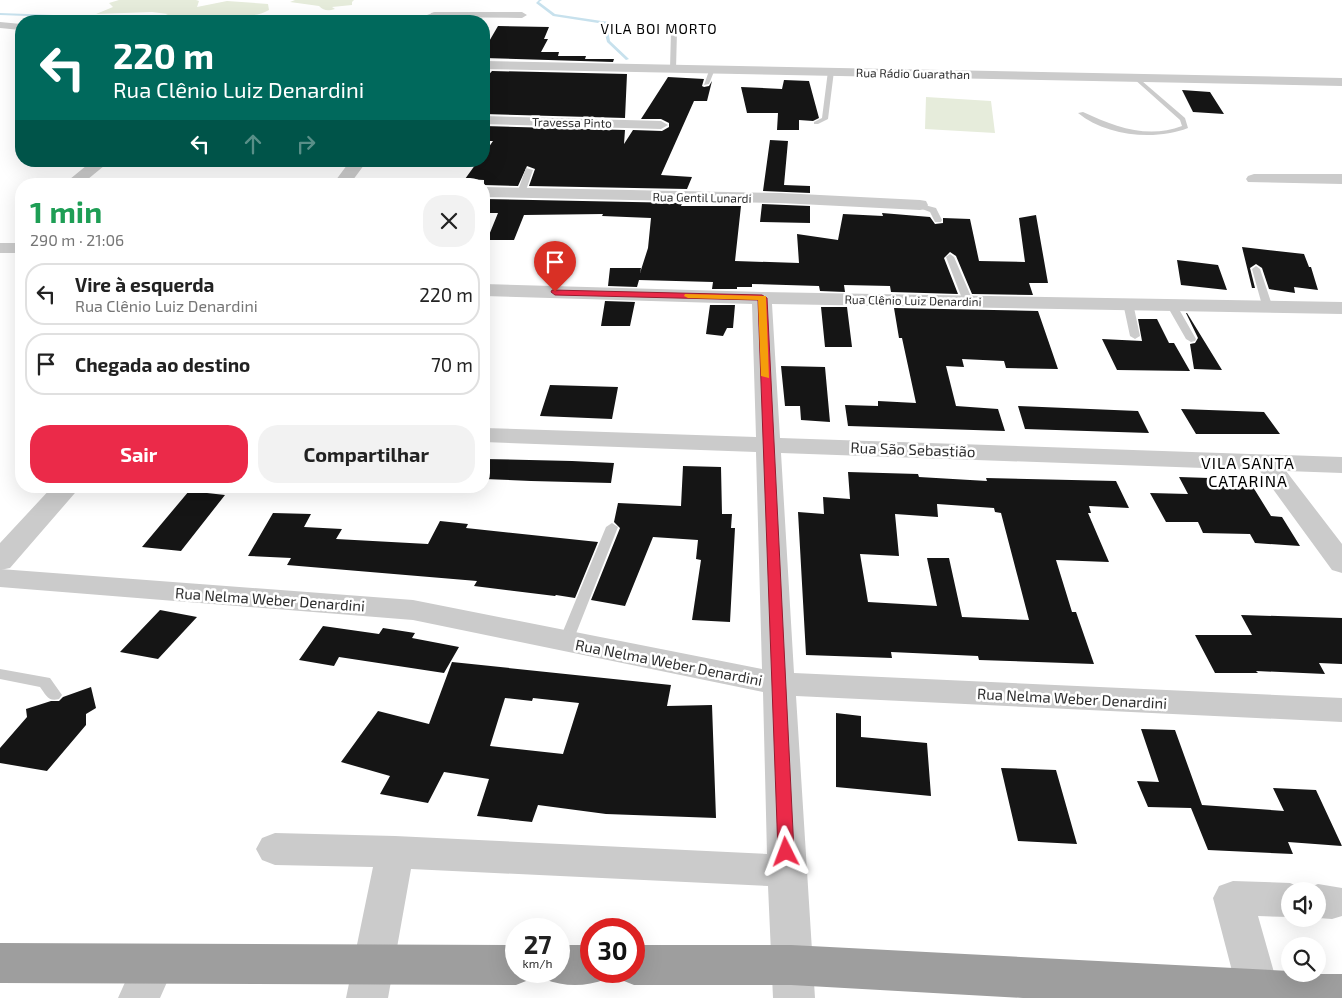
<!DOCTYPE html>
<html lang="pt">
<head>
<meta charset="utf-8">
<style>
	body { margin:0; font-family:"Exo 2",sans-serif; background:#f2f2f2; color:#222; height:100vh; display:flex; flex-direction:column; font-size:19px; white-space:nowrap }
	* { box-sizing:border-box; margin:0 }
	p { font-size:16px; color:#767676 }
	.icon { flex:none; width:28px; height:28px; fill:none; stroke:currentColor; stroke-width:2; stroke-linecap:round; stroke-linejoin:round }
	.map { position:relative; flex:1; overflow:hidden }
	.sheet { position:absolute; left:15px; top:178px; width:475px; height:315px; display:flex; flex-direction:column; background:#fff; border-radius:20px; box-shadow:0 5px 20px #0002 }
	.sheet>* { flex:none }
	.guide { position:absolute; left:15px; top:15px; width:475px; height:152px; border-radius:20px; box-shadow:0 5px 20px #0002; background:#00695c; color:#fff; overflow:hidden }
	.fabs { position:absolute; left:1281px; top:882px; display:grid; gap:10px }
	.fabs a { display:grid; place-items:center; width:45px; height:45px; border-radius:50%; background:#fff; box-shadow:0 5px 20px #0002; font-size:25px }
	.speed { position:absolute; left:505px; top:918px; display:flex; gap:10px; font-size:25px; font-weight:700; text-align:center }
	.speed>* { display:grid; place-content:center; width:65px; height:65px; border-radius:50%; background:#fff; box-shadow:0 5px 20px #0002; line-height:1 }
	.speed small { font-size:12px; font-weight:400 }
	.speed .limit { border:8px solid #d22; background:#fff; color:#111 }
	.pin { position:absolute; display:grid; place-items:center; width:42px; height:42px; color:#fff; margin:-51px -21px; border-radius:50% 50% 50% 0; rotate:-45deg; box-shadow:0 0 5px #0007 }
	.pin .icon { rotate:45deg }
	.me { position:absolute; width:55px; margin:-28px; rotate:357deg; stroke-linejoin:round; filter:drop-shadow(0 0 4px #0008) }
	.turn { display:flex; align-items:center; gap:18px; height:105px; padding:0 15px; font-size:22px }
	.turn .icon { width:65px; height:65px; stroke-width:2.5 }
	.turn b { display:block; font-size:35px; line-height:42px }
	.lanes { display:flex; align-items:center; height:48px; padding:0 15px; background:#0003; justify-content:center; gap:25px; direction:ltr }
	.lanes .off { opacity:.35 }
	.round { display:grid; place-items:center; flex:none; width:52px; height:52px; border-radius:20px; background:#f2f2f2 }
	.summary { display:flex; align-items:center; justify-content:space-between; height:85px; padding:0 15px }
	h1 { font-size:30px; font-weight:700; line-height:38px; color:#1e9e55 }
	.cta { display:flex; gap:10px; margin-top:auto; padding:10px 15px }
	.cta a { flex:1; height:58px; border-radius:20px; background:#eb2a49; color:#fff; font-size:20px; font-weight:700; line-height:58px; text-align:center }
	.cta a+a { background:#f2f2f2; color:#222 }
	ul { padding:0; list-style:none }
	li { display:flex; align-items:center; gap:15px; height:62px; margin:0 10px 8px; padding:0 5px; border:2px solid #e0e0e0; border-radius:20px }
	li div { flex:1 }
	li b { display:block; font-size:19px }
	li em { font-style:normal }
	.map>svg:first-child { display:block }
</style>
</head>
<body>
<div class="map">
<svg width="1342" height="998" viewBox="0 0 1342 998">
	<rect width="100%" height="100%" fill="#fff"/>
	<path fill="#e6ecdb" d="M119,0H196L199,1L197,7L227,1L268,4L269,10C252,19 242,14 224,17C189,23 152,22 116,21L111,19C130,14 148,24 168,14L152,12L96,14L113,7L109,3Z
		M295,0H354L352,2V5L332,7L335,9C328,11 324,11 319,6L290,2Z
		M926,97L991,101L995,133L925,129Z"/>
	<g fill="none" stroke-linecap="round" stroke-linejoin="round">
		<path fill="#c7e1ed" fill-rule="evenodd" d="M539,0H542L539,2L555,14L615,23V25L608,30L610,41L629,59L626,60L607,42L604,30L611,25L553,16L536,3Z
			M0,13L80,16L82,17L80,18L0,15Z"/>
	</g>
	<path fill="#151515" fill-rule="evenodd" d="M498,26L549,27L544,39H548L541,52H559L558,56H586L585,59H614L613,62L484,58V50Z
		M492,71L627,74L625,118L484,114V80Z
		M668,77L704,79L702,86L704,87L709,86L712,81L707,101H694L661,175L692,177L687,189L529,186L535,169L527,166L518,186L484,185V180L465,179L478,161H484V154L493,141H484V126L625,130L624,144L633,130L662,131L669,127V123L661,119H641Z
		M784,80L809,81L819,118L813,121L799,120V130H777L778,113H747L741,87L782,89Z
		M1182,90L1210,92L1224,114L1193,112Z
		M770,140L788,141L784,185L810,186V193L763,191Z
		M484,199L682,203L681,206H741L735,261L799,263L797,234L838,240L843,214L883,216L882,213L930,217L935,224L943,223V218L970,219L979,261L1025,262L1019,218L1036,215L1048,283H1029L1033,295L972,294L956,256L950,252L944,258L958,294L891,292L890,286L844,285L845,292L820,291L819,286L752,284V287H737V289H712L713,282L639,280L637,287L608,286L610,268H641L640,273L648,248L651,218L602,216L603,214L524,215L514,240H487L498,213H484Z
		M762,204L810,206V223L760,222Z
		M1242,247L1304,254L1309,267H1311L1318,290L1294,287L1295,293L1269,289L1262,268L1256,264L1250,268L1255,288H1252Z
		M1177,260L1218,265L1227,290L1181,285Z
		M605,301L635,302L630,326H601Z
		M710,305H735L733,328H727L723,336L706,334Z
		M821,307H847L852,347H825Z
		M894,308L1038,311L1058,369L1006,368L1004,361L962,359L964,367L946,366L956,406L998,409L1005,431L848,426L845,405L878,406V401L916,403L902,338H899Z
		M1186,313H1187L1222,370L1194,369L1190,344L1195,343L1198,338Z
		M1138,319H1157L1169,343H1174L1190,371L1117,370L1102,339L1142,341Z
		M781,366L825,367L830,422L801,420L800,406H785Z
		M550,385L618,387L612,419L540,416Z
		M1018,406L1138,411L1149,433L1025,429Z
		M1181,409L1264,412L1280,434H1196Z
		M484,459L572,461L614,463L611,483L531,481L484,479Z
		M683,466L721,467L722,514H732L731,528H735L730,622L692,620L701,560L696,559L698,540L653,537L625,606L591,600L620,528L614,522L618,503L681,506Z
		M848,472L918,474L919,477L987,481L986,478L1116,481L1129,508L1089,506L1091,513H1088L1109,562L1056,560L1072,612H1076L1094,664L979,660L978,656L891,652L892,658L806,655L798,512L824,514L823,497L850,499ZM937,504L994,508L995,512L1001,513L1029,620L962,617L949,558H927L937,606L868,602L860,554L899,556L895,514L938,517Z
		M1179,477L1209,478L1213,486L1253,487L1271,516L1282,517L1300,546L1255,543L1250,534L1203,533L1198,522H1166L1150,493L1188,494Z
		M189,491L225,495L181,551L142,547Z
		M273,513L311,514L304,527L342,529L336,539L428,544L440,521L468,524L466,528L598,542L575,598L556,595L555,596L474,586L477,581L287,565L291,558L248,556Z
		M160,610L197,617L158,659L120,652Z
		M1241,615L1342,618V664L1319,663L1325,674L1256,671L1258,673H1215L1195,635H1252Z
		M323,626L379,634L383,628L415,633L412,638L459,647L444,673L339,657L334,666L299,660Z
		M452,662L671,685L667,706L712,705L716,818L606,814L538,805L532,822L477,816L489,779L444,772L428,803L380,794L390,776L341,762L378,711L429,724ZM505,698L532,701L533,698L579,703L563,754L490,746Z
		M91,687L96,708L86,714V725L47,771L0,763V748L27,717L26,709L51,701H59L63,697Z
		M836,713L861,716V737L927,743L931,796L836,787Z
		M1141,729L1175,730L1202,805L1284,811L1273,788L1316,790L1342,846L1288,842L1293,854L1208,850L1191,808L1148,807L1137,781L1159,782Z
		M1001,768L1056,770L1077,844L1018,841Z"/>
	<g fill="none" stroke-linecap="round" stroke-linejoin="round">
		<path fill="#cbcbcb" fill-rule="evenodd" d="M674,29L677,31L676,69L673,71L670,69L671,31Z
			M710,68L715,69L709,84L704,85Z
			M831,69L834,71L828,119L818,124H814V122L822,118L828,71Z
			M1135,75L1185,118L1188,128C1155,141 1106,136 1078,113L1083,112C1115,127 1148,139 1182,126L1180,120L1133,78Z
			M526,168L533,170L525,193L518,195L517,193Z
			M917,203L936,208L942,220L941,222H935L930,212L917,207Z
			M950,254L954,257L973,301L971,303L968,304L963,301L946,257Z
			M1256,266L1260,269L1272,305L1270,307L1267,308L1262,305L1252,269Z
			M1128,300L1133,303L1140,336L1135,339L1130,336L1123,303Z
			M1171,301L1176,304L1196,339L1195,341L1191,342L1186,339L1166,304Z
			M612,523L618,527L573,641L571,645H561L559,641L606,527Z
			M0,669L50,678L62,695L59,699C48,702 46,695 40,687L0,679Z"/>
		<path fill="#cbcbcb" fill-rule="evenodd" d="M435,12H522L527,15L522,18L431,17V13Z
			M484,61L1342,78V86L484,69Z
			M484,116L661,121L668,125L661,129L484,124Z
			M92,161H110L82,184H64Z
			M1254,174H1342V184L1248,182L1246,179L1248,176Z
			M484,187L780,193L920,200L926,201L928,205L926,209L920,210L780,203L484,197Z
			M0,243H21V253H0Z
			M484,284L762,292L1342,302V314L772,304L780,438L1342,457V473L1286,471L1342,544V573L1332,570L1259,470L781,453L794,673L1342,698V722L796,696L815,998H773L768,886L411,869L388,998H346L373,867L275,865L262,860L256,849L262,838L275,833L395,836L767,854L763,692L413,620L0,587V569L413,600L762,669L756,452L484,442V428L756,437L752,304L484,296Z
			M1233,881L1290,883L1304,889L1318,884L1342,888V916L1332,919L1318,918V891H1290V917L1258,916L1279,990L1276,998H1240L1237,990L1213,898L1219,886Z
			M154,945L169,951L175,964L160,998H118L139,951Z"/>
		<path fill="#cbcbcb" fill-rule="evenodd" d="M435,12L466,19L468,21C457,22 444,18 435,19C427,19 420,22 411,21Z
			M0,22L21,24V30L0,28Z
			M350,161H367L350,184H333Z
			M53,486H81L10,568L0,570V543Z"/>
		<path fill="#9e9e9e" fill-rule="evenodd" d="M0,943L516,945V971H535L531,979L516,985L0,983Z
			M559,945H591V971H610L606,979C585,987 565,987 544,979L540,971H559Z
			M634,945H791L1290,971V974H1342V998H1023L791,985H634L619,979L615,971H634Z"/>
	</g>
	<path fill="#eb2a49" stroke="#991b2f" d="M552,290L762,295L767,298L794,852L792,857L786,859L780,857L778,852L758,300L555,295L551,292Z"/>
	<path fill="#f59e0b" d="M685,294L766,296L769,378L761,376L758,300L688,298L684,296Z"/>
	<g text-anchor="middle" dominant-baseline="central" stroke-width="5" stroke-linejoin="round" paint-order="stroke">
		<g font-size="12" fill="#2e2e2e" stroke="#fff">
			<text transform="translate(913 73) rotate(1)">Rua Rádio Guarathan</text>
			<text transform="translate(572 122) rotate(1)">Travessa Pinto</text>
			<text transform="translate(702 197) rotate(1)">Rua Gentil Lunardi</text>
			<text transform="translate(913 300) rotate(1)">Rua Clênio Luiz Denardini</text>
		</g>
		<g font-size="14" letter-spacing="1" fill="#000" stroke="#fff">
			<text x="659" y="28">VILA BOI MORTO</text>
		</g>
		<g font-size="15" fill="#2e2e2e" stroke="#fff">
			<text transform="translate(913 449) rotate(2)">Rua São Sebastião</text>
			<text transform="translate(270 599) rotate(4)">Rua Nelma Weber Denardini</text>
			<text transform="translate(669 662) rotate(11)">Rua Nelma Weber Denardini</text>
			<text transform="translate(1072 698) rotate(3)">Rua Nelma Weber Denardini</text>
		</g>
		<g font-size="16" letter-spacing="1" fill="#000" stroke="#fff">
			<text x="1248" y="462">VILA SANTA<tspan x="1248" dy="18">CATARINA</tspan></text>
		</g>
	</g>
</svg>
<div class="fabs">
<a><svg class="icon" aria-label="sound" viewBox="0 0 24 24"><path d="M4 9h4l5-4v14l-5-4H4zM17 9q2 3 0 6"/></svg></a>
<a><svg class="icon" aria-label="search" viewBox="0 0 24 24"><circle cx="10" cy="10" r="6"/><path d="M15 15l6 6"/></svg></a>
</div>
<div class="speed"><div>27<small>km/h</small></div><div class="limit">30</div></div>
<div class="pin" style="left:555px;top:292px;background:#d93025"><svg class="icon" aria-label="arrive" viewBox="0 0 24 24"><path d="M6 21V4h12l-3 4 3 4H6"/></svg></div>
<svg class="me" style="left:786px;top:852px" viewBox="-20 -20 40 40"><path d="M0-17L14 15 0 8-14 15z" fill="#eb2a49" stroke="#fff" stroke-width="4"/></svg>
<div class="guide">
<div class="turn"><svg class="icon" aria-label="left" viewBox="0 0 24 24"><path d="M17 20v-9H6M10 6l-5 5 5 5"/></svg><div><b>220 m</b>Rua Clênio Luiz Denardini</div></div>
<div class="lanes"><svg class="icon" aria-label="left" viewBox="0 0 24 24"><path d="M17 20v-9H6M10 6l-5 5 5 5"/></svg><svg class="icon off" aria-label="ahead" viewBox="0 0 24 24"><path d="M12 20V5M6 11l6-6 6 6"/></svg><svg class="icon off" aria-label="right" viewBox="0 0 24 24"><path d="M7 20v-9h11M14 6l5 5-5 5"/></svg></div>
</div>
<section class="sheet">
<div class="summary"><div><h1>1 min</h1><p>290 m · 21:06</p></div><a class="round"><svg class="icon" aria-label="close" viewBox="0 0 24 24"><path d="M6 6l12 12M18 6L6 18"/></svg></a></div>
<ul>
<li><svg class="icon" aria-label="left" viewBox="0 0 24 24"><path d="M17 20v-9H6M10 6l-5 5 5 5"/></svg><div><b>Vire à esquerda</b><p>Rua Clênio Luiz Denardini</p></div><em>220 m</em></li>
<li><svg class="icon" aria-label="arrive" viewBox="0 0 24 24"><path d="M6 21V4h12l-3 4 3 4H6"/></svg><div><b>Chegada ao destino</b></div><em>70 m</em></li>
</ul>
<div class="cta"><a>Sair</a><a>Compartilhar</a></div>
</section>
</div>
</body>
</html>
